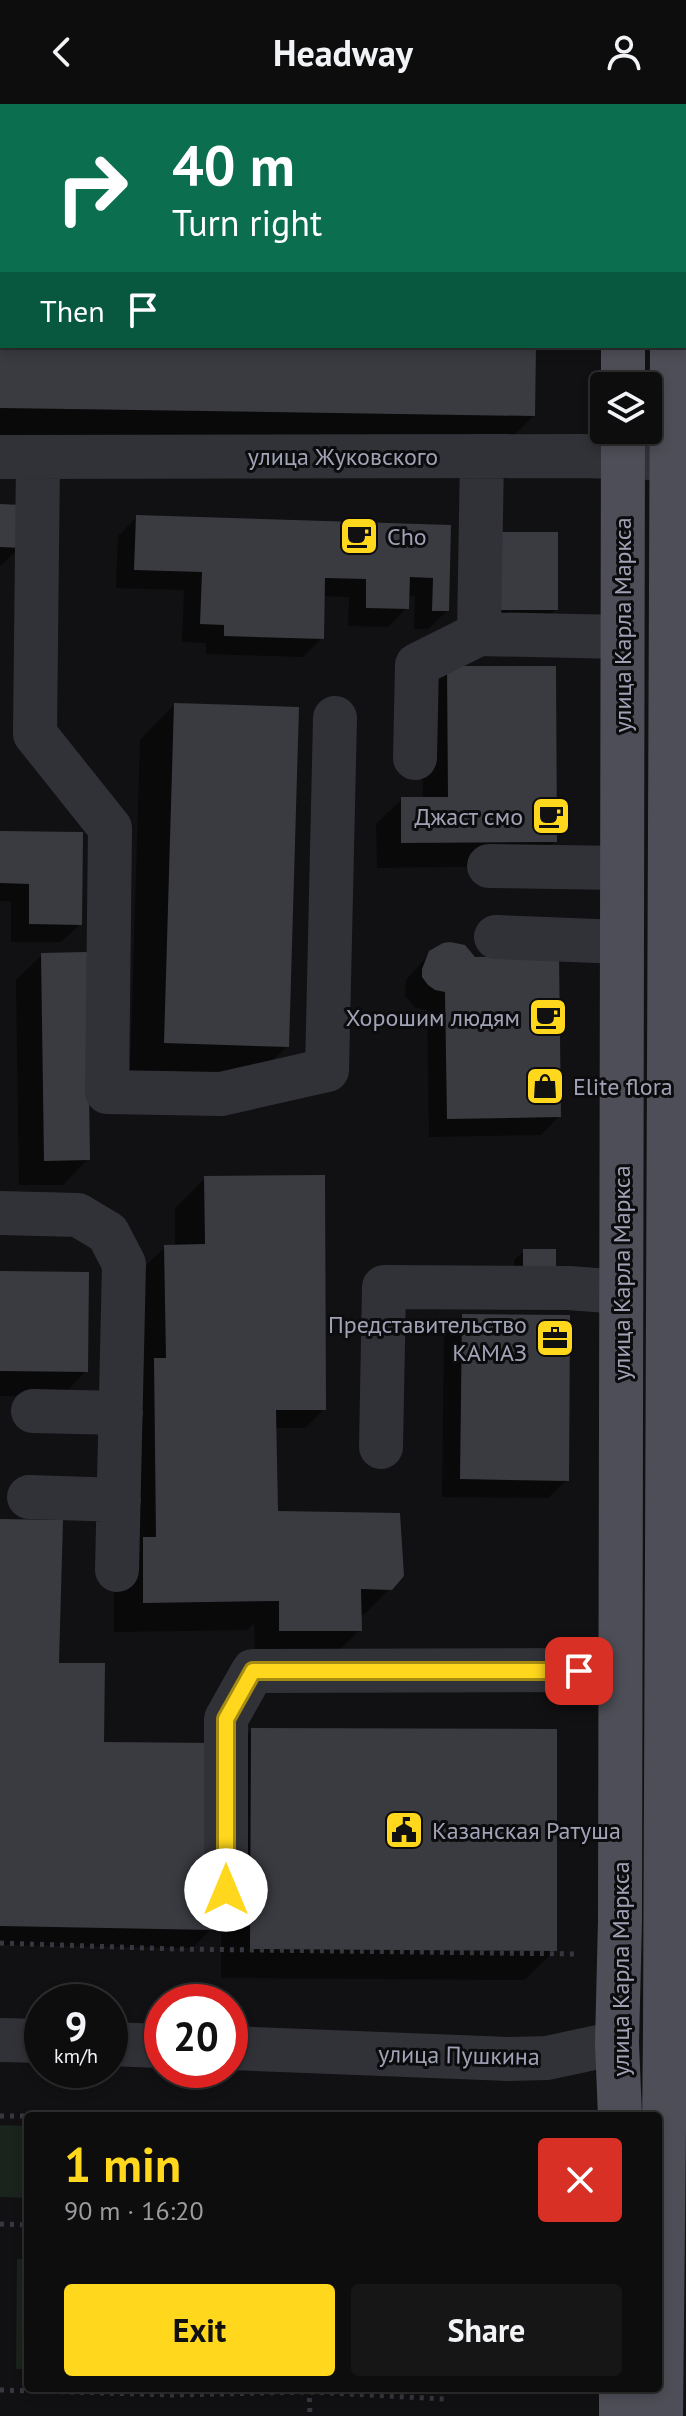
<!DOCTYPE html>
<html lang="en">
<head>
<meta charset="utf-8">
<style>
	body { margin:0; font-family:"PT Sans",sans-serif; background:#161617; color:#f1f3f6; height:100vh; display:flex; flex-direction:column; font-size:30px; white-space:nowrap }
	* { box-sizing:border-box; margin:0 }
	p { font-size:26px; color:#9a9c9e }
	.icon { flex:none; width:44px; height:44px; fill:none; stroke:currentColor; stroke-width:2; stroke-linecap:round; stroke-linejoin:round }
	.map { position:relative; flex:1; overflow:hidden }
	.drawer { position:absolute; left:24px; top:2008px; width:638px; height:280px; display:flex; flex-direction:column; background:#0d0d0e; border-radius:8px; box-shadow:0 4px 12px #0003,0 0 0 2px #2d2d2e }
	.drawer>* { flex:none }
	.guide { position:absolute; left:0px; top:0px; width:686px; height:244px; box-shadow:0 4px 12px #0003,0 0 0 2px #2d2d2e; background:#0b6e4f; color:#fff; overflow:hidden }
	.tools { position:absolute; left:590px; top:268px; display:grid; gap:16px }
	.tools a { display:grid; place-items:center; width:72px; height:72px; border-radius:8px; background:#0d0d0e; box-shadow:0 4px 12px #0003,0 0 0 2px #2d2d2e; font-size:40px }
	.speed { position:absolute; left:24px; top:1880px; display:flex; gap:16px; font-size:40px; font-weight:700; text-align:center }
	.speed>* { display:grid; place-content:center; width:104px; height:104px; border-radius:50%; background:#0d0d0e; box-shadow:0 4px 12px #0003,0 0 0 2px #2d2d2e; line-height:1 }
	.speed small { font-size:20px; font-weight:400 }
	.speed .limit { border:12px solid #d22; background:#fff; color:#111 }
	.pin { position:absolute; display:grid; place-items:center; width:68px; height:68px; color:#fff; margin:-34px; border-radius:16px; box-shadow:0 4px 12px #0006 }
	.me { position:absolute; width:88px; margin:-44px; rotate:0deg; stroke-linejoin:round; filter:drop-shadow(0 0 6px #0008) }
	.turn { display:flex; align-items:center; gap:28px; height:168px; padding:0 40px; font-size:36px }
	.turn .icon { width:104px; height:104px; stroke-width:2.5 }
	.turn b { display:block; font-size:56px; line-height:68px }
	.then { display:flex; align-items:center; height:76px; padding:0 40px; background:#0003; gap:16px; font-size:30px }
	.round { display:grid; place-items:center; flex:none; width:84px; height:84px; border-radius:8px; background:#161617 }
	.summary { display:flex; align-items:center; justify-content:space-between; height:136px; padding:0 40px }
	h1 { font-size:48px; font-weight:600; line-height:60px; color:#ffd71c }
	.action { display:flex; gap:16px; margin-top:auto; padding:16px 40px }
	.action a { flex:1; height:92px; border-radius:8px; background:#ffd71c; color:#111; font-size:32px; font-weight:600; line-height:92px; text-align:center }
	.action a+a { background:#161617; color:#f1f3f6 }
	header { display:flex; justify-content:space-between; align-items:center; height:104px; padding:0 40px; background:#0d0d0e; font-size:36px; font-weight:600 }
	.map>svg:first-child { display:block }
</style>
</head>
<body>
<header><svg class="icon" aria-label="back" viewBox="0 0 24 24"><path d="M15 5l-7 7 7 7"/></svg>Headway<svg class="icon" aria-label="person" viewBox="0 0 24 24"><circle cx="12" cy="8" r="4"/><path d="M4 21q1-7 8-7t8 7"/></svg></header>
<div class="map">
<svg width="686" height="2312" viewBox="0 0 686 2312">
	<rect width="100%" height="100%" fill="#111113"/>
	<path fill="#1b231d" d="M0,2021L28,2022V2094L0,2093Z
		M17,2155H28V2265H16Z"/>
	<path fill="#0007" d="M129,0H538L127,2Z
		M0,13H2V154H0Z
		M686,159V311L684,242Z
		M0,186L2,242H534V311L504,341L0,338Z
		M0,402L20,443L1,462H0Z
		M137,413L449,423L447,507L428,525H414L415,492H407V504L388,523L348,522L349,493L323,492L322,534L303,553L206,550V539L182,538L184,486L116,484L118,432Z
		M556,430V505L546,515L490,514Z
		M448,564L555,737L529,762L377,764L376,720L402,695H423L422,589Z
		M174,601L287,942L253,976L130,972L140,636Z
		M0,729L80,820L61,838H11V797H0Z
		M430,849L559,1012L541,1031L429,1033L427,906L416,904L405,892L406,876Z
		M42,851L88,1055L63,1081H19L16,876Z
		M205,1074L324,1305L305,1324H275L276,1412L390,1484L365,1510H359L360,1526L334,1551H255L254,1519L247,1526L114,1528V1465L135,1172L165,1143L175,1142V1104Z
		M524,1147H554L514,1175V1156Z
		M0,1169L86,1267L61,1293L0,1292Z
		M462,1212L567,1376L548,1394L442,1393L444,1231Z
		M0,1417L57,1561L211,1825L193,1844L0,1841Z
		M252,1626L555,1846L525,1876L221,1874L222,1656Z"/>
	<path fill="#3a3b41" d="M0,242H536L535,312L0,304Z
		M0,400L22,401V444L0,443Z
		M136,411L451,421L449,507H432L433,474L410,473L409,505L366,504V475L325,474L324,535L224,532V521L200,520L202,468L134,466Z
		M499,428H558V506H499Z
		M447,562H556L557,738L401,739V693H448Z
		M174,599L299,603L289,943L164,939Z
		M0,727L83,728L82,821L29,820V780L0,779Z
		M450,838L465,841L475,853L559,852L561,1013L447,1015L445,888L435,886L428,881L422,873V865L429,847L443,839Z
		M87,848L90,1056L44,1057L41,849Z
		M325,1071L326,1306H276L278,1407L400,1409L404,1472L392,1486L361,1485L362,1527H279V1497L143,1499V1433H156L154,1254H166L164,1141L205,1140L204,1072Z
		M523,1145H556V1166H523Z
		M0,1167L89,1168L88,1268L0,1267Z
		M462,1210L570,1211L569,1377L460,1375Z
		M0,1415L63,1416L59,1559H105L104,1638L215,1639L213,1826L0,1822Z
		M251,1624L557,1625V1847L250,1845Z"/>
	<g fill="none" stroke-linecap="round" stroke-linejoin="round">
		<path stroke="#37383f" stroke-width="5" stroke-dasharray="4 6" stroke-linecap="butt" d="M0,1839L177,1845L578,1850
			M0,2012H28
			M0,2120L28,2121
			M309,2284L310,2312
			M0,2286L173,2291L309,2288L446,2295"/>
		<path stroke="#313138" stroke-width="44" d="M140,2V0
			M0,159H2
			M482,352L479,530L622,533
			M0,353L582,352L686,355
			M38,353L35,630L110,724L107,988L221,990L327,966L335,614
			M415,654L417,561L479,530
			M489,762L622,764
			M496,833L622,838
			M0,1109L78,1111L108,1129L124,1160L117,1466
			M33,1307L121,1309
			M381,1343L384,1183L569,1184L621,1188
			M29,1393L119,1396
			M226,1786V1615L253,1567L620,1566
			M0,1936L42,1937
			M110,1940L162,1942
			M230,1944L509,1955L547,1954L617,1939"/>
		<path stroke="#4d4e57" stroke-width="44" d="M671,0V2
			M624,2V0
			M623,282V242
			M620,2012L617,1939L620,1817L623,326
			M621,2284V2312
			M661,2312L665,1928L672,242"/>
	</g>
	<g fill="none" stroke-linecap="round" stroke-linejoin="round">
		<defs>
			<path id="route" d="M226,1786V1615L253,1567H579"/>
		</defs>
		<use href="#route" stroke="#a68c12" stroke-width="20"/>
		<use href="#route" stroke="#ffd71c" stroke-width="14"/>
	</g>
	<defs>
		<symbol id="cafe-square" viewBox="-11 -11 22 22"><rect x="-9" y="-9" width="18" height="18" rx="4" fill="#ffd71c" stroke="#0c0c0e"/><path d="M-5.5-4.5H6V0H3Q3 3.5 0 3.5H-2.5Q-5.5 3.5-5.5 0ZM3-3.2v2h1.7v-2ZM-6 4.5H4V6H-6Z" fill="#111"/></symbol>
		<symbol id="shop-square" viewBox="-11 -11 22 22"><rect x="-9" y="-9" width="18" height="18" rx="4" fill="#ffd71c" stroke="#0c0c0e"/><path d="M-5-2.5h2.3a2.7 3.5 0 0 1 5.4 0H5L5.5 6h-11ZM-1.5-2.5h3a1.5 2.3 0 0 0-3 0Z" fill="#111"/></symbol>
		<symbol id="office-square" viewBox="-11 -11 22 22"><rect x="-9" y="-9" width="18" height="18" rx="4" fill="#ffd71c" stroke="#0c0c0e"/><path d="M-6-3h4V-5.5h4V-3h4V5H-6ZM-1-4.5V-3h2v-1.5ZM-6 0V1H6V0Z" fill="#111"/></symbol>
		<symbol id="civic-square" viewBox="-11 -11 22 22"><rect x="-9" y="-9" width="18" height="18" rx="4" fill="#ffd71c" stroke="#0c0c0e"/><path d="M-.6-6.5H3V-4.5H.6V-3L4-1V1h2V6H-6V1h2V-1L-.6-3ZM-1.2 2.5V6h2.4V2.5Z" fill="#111"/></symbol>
	</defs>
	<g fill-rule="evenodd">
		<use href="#cafe-square" x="337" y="410" width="44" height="44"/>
		<use href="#cafe-square" x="529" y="690" width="44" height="44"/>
		<use href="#cafe-square" x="526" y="891" width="44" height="44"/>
		<use href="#shop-square" x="523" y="960" width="44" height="44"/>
		<use href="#office-square" x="533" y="1212" width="44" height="44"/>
		<use href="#civic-square" x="382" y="1704" width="44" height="44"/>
	</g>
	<g text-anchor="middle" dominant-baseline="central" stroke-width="6" stroke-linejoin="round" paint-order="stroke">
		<g font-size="24" fill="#a0a3b5" stroke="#0c0c0e">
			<text x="343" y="352">улица Жуковского</text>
			<text transform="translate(622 521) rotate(-90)">улица Карла Маркса</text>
			<text transform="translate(621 1169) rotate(-90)">улица Карла Маркса</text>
			<text transform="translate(620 1865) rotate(-90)">улица Карла Маркса</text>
			<text transform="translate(459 1951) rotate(1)">улица Пушкина</text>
		</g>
		<g font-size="24" fill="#a0a3b5" stroke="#0c0c0e" text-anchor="start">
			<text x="387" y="432">Cho</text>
			<text x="523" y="712" text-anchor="end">Джаст смо</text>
			<text x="520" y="913" text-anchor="end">Хорошим людям</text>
			<text x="573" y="982">Elite flora</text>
			<text x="527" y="1220" text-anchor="end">Представительство<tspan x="527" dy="28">КАМАЗ</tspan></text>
			<text x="432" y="1726">Казанская Ратуша</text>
		</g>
	</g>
</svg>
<div class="tools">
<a><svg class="icon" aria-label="layers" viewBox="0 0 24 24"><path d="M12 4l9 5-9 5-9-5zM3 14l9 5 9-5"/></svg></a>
</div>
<div class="speed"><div>9<small>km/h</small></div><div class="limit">20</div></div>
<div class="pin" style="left:579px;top:1567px;background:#d93025"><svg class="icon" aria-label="arrive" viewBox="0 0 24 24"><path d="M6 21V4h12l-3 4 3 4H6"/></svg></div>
<svg class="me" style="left:226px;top:1786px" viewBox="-20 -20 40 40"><circle r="19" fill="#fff"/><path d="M0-13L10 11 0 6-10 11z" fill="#ffd71c"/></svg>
<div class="guide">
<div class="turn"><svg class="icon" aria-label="right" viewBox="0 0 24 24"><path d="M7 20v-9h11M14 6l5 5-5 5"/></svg><div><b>40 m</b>Turn right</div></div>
<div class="then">Then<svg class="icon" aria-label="arrive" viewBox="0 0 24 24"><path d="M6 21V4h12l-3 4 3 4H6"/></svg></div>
</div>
<section class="drawer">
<div class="summary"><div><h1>1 min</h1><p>90 m · 16:20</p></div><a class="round" style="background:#d93025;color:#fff"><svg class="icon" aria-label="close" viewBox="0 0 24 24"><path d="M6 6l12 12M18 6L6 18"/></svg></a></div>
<div class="action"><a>Exit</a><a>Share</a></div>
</section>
</div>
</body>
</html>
